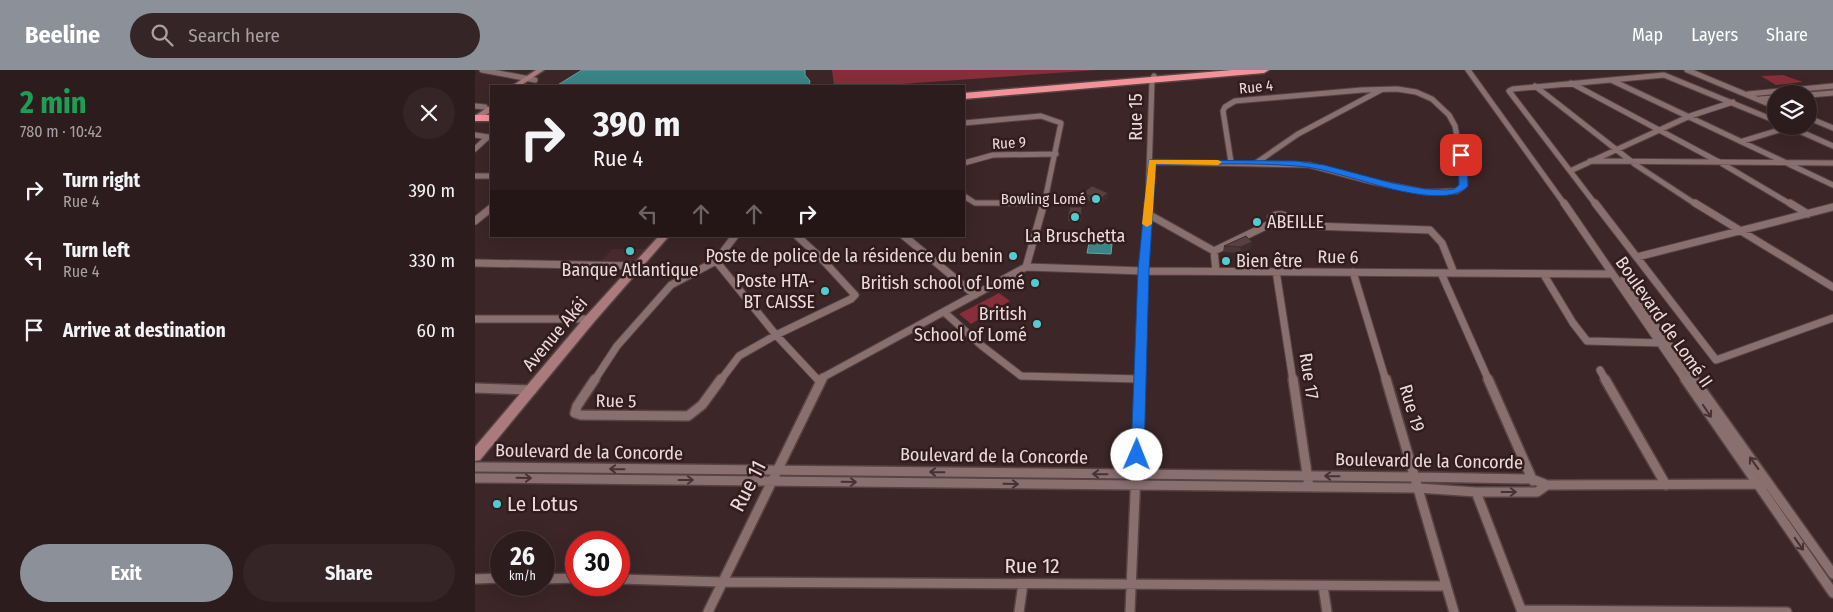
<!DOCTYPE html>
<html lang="en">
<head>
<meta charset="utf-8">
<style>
	body { margin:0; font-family:"Fira Sans Condensed",sans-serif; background:#352526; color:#f1f3f6; height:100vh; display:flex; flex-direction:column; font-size:19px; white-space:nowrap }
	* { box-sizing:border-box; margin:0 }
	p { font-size:16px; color:#a7a1a4 }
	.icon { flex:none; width:28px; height:28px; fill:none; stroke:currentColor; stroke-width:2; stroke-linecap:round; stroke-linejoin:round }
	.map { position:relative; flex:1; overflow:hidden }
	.side { display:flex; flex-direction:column; background:#2d1c1d; width:475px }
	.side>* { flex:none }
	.top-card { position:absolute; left:15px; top:15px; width:475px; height:152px; border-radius:0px; box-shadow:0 5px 20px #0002,0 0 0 1px #483a3b; background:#2d1c1d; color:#f1f3f6; overflow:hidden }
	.controls { position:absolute; left:1292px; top:15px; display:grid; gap:10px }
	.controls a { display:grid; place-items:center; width:50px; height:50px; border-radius:50%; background:#2d1c1d; box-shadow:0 5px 20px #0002,0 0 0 1px #483a3b; font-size:25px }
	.speed { position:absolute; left:15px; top:461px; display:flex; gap:10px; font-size:25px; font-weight:700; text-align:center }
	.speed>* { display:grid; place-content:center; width:65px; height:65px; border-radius:50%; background:#2d1c1d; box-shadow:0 5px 20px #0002,0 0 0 1px #483a3b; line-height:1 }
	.speed small { font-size:12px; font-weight:400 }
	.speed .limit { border:8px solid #d22; background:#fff; color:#111 }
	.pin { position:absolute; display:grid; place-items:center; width:42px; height:42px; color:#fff; margin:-21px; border-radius:10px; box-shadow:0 2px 8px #0006 }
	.me { position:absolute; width:55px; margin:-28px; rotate:1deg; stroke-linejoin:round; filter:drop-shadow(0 0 4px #0008) }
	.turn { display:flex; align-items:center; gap:18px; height:105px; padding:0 20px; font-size:22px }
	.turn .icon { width:65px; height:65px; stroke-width:2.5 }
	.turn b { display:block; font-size:35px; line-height:42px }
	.lanes { display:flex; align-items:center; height:48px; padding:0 20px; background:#0003; justify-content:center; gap:25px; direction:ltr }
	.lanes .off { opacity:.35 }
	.round { display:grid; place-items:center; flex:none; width:52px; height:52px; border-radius:26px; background:#352526 }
	.head { display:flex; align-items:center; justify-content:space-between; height:85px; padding:0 20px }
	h1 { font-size:30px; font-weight:700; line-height:38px; color:#1e9e55 }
	.cta { display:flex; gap:10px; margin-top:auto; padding:10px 20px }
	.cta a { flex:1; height:58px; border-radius:30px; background:#8c9099; color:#fff; font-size:20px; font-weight:700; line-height:58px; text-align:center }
	.cta a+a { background:#352526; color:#f1f3f6 }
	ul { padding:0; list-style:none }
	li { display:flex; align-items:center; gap:15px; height:70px; padding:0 20px }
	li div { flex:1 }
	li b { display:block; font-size:19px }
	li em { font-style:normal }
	header { display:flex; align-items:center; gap:30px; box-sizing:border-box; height:70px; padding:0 25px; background:#8c9099; color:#fff }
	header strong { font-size:24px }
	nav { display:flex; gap:28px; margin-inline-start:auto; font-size:18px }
	.search { width:350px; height:45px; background:#352526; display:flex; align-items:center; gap:12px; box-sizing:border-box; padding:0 18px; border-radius:28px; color:#a7a1a4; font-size:19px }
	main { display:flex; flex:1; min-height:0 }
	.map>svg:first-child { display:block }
</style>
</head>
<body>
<header>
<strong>Beeline</strong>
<div class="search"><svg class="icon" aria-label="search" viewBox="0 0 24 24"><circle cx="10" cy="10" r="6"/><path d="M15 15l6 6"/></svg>Search here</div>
<nav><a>Map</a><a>Layers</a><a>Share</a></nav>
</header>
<main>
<section class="side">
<div class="head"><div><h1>2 min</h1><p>780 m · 10:42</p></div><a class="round"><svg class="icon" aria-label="close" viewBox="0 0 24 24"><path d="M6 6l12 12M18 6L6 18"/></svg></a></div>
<ul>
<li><svg class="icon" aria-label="right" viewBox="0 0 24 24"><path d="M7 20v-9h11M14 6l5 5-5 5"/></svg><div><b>Turn right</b><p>Rue 4</p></div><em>390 m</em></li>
<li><svg class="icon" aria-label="left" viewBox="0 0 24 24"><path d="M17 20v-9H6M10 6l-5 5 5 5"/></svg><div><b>Turn left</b><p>Rue 4</p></div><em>330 m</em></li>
<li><svg class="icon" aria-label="arrive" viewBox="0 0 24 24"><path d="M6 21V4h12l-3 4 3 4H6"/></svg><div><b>Arrive at destination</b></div><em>60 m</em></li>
</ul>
<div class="cta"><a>Exit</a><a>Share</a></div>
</section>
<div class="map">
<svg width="1358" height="542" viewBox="0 0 1358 542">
	<rect width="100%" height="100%" fill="#3c2627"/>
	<path fill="#492b2d" d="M137,179H172L159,194H124Z"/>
	<path fill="#862e39" d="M357,0H623L398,16H359Z
		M1308,5L1328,12L1301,15L1286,6Z
		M524,223L535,231L496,254L484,244Z"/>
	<path fill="#398587" stroke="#6e9fa0" d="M107,0H330V5L335,11L334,16H81Z
		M614,173L637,174L636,184L612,183Z"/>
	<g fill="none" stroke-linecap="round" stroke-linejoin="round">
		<defs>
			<path id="street-far2" d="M7,0L60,10
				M993,0L1090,135
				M1212,0L1301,37
				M1136,10L1358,115
				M1096,13L1246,93L1317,135
				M1060,16L1161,95L1222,135
				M1273,24L1358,16
				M1334,25L1358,23
				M1285,29L1301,28
				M0,36L10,37
				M1334,48L1358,58
				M489,53L566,46L586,53L569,135
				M1313,56L1358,76
				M0,65L13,67L0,79
				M1268,71L1314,57
				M1115,91L1358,93
				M676,92L834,95L898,112L950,122L982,121L989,116L990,111L980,56L974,45L957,29L941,22L922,19L887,20L760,31L750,37L748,41L756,92
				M489,93L518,85L581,84
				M781,93L823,64L906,20
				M1095,101L1215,46L1258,32
				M0,106H16
				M489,126L500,133H569
				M673,135L677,10L679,6
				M1121,135L1034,21L1038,19L1189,5L1301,51"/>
			<path id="street-far1" d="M1089,133L1211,311
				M1120,133L1241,290L1358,248
				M1220,133L1358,217
				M1315,133L1333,144
				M673,144L739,181L741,201
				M0,151L16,138
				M811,155L815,152C812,144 803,143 796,147L797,153L807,155L955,160L967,173L979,203
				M260,166L241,191L301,265L343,310L551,197L569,133
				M429,166L500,225
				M739,181L797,153
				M1162,187L1358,137
				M0,193L162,196
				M551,197L669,201L1137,204
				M801,201L818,311
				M878,202L911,311
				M966,203L1014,311
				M1069,205L1098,253L1112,271L1188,273
				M1148,210L1220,311
				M469,242L507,276L546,306L664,309
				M0,249H115
				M1125,300L1131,311
				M119,311L142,276L196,215L241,191
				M245,311L264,286L301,265L376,229L380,225L345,187L322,166
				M346,311L348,307
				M664,311L673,133"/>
			<path id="street" d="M120,309L102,336L100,343L106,345L213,346L227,335L246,309
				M818,309L834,417
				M911,309L979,542
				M1013,309L1058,411
				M1130,309L1191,415
				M1210,309L1358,523
				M1219,309L1358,504
				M0,318L57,320
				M0,397L941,407L1057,409L1072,415L1294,414
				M0,408L943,418L1001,422H1062L1072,415
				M1001,422L1047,542
				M0,509L26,508
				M69,509L101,508
				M144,509L247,512L971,516
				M848,516L852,542
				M1046,540L1312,542
				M233,542L347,309
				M544,542L548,514
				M655,542L665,309"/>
			<path id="secondary" d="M61,0H69L45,16H37Z
				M13,37H16V42L0,51V46Z
				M184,166H194L119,252L5,390L0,391V377L111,246Z"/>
			<path id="highway" d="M757,0H794L789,3L489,29V23Z
				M0,45H16V51H0Z"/>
		</defs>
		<use href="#street-far2" stroke="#564445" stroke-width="7"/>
		<use href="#street-far1" stroke="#564445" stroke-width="9"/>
		<use href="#street" stroke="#564445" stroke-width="12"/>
		<use href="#secondary" stroke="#564445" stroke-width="3"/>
		<use href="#highway" stroke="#564445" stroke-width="3"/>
		<use href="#street-far2" stroke="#8a6f6f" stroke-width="5"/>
		<use href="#street-far1" stroke="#8a6f6f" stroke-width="7"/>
		<use href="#street" stroke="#8a6f6f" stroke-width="9"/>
		<use href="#secondary" fill="#aa7a7c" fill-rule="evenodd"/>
		<use href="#highway" fill="#f49299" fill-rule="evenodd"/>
	</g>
	<path fill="#4c3738" d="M608,123L633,128L624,135L609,129Z
		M607,137V143L606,151H593V145Z
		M777,172L776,178L765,183L748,182L749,176Z"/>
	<path fill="#3e2d2e" d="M633,123V128L624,135V130Z
		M607,137V143L606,151V145Z
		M777,172L776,178L765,183L766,177Z"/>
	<path fill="#584041" stroke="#3e2d2e" d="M617,116L633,123L624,130L608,123Z
		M595,137H607L606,145H593Z
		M771,166L777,172L766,177L749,176Z"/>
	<defs><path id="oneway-shaft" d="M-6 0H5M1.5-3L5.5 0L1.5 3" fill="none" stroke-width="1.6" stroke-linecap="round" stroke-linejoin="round" transform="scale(1.25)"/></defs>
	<g stroke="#483132">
		<use href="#oneway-shaft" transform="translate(1232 341) rotate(56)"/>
		<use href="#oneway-shaft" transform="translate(1279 393) rotate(-126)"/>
		<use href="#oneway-shaft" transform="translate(142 399) rotate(-179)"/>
		<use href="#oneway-shaft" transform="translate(462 402) rotate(-179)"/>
		<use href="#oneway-shaft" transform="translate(625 404) rotate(-179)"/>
		<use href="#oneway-shaft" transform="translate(857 406) rotate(-179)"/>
		<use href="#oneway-shaft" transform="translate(49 408) rotate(1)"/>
		<use href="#oneway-shaft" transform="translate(211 410)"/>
		<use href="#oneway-shaft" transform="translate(374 412) rotate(1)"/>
		<use href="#oneway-shaft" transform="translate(536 414) rotate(1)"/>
		<use href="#oneway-shaft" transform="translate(1034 422)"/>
		<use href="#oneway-shaft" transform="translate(1324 474) rotate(55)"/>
	</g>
	<path fill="#1a73e8" stroke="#114b97" d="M983,83L991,85L993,116C973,139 903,115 877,108C858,103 840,97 821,96C775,92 727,95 681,94L674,200L669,385L667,389L662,390L658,389L656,385L663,200L674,90L821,91L849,95L917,113L950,119L971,120L979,119L984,115Z"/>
	<path fill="#f59e0b" d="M674,90H743L747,92L743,95L681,94L677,154L672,157L667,154Z"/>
	<g fill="#52cdcf" stroke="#321c1d" stroke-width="2">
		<circle cx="621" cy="129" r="5"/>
		<circle cx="600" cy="147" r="5"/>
		<circle cx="782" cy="152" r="5"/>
		<circle cx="155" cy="181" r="5"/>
		<circle cx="538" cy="186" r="5"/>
		<circle cx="751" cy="191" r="5"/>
		<circle cx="560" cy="213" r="5"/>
		<circle cx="350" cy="221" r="5"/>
		<circle cx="562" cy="254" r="5"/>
		<circle cx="22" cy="434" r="5"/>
	</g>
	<g text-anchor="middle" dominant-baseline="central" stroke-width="5" stroke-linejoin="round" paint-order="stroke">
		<g font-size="15" fill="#ebdcdc" stroke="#321c1d">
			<text transform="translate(781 17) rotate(-6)">Rue 4</text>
			<text transform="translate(534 73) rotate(-3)">Rue 9</text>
		</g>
		<g font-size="15" fill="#ebdcdc" stroke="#321c1d" text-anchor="end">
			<text x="611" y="129">Bowling Lomé</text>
		</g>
		<g font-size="18" fill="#ebdcdc" stroke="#321c1d">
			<text transform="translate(661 47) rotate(-90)">Rue 15</text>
			<text transform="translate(863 187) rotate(1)">Rue 6</text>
			<text transform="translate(1189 252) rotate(55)">Boulevard de Lomé II</text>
			<text transform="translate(80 264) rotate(-50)">Avenue Akéi</text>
			<text transform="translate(834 306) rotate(81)">Rue 17</text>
			<text transform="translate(141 331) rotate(1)">Rue 5</text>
			<text transform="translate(937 338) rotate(73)">Rue 19</text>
			<text transform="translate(114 382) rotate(1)">Boulevard de la Concorde</text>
			<text transform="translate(519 386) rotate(1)">Boulevard de la Concorde</text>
			<text transform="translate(954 391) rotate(1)">Boulevard de la Concorde</text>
		</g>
		<g font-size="18" fill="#ebdcdc" stroke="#321c1d" text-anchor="end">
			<text x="792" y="152" text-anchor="start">ABEILLE</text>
			<text x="600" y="166" text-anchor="middle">La Bruschetta</text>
			<text x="528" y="186">Poste de police de la résidence du benin</text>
			<text x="761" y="191" text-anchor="start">Bien être</text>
			<text x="155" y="200" text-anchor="middle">Banque Atlantique</text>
			<text x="340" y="211">Poste HTA-<tspan x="340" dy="21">BT CAISSE</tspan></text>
			<text x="550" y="213">British school of Lomé</text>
			<text x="552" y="244">British<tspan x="552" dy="21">School of Lomé</tspan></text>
		</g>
		<g font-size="21" fill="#ebdcdc" stroke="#321c1d">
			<text transform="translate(273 416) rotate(-63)">Rue 11</text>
			<text x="557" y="496">Rue 12</text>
		</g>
		<g font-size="21" fill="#ebdcdc" stroke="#321c1d" text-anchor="start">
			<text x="32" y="434">Le Lotus</text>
		</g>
	</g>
</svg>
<div class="controls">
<a><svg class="icon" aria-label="layers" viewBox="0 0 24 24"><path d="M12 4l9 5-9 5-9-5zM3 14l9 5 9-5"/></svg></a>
</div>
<div class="speed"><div>26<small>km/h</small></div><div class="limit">30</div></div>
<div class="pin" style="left:986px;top:85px;background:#d93025"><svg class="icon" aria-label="arrive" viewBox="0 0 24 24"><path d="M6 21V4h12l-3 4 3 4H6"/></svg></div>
<svg class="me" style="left:662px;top:385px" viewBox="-20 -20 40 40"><circle r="19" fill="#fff"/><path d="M0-13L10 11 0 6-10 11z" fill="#1a73e8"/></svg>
<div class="top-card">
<div class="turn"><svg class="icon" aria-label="right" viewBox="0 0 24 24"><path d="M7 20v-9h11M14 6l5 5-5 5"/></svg><div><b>390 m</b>Rue 4</div></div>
<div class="lanes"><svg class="icon off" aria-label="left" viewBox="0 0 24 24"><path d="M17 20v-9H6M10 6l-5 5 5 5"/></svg><svg class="icon off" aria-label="ahead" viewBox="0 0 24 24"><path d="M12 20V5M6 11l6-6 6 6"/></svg><svg class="icon off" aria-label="ahead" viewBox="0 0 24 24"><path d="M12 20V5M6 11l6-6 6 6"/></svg><svg class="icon" aria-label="right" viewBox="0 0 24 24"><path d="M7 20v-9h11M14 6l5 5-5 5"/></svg></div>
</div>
</div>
</main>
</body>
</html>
